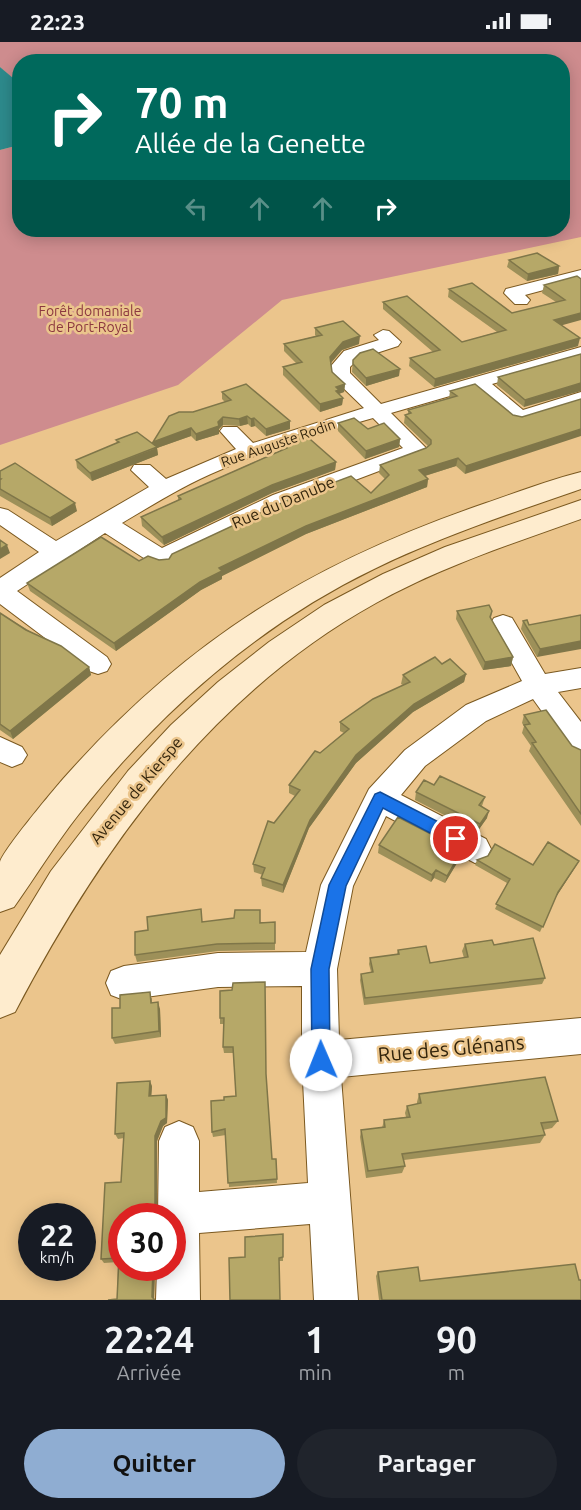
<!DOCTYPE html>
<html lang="fr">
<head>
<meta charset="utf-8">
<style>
	body { margin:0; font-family:Ubuntu,sans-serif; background:#20242c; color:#f1f3f6; height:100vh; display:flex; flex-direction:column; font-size:22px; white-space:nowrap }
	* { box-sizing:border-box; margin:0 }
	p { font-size:20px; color:#9ea1a6 }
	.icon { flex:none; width:33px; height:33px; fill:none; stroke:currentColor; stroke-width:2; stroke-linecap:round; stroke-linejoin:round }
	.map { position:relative; height:1258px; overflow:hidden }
	.sheet { display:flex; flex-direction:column; background:#171b24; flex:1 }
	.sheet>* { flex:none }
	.guide { position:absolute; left:12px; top:12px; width:558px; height:183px; border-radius:24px; box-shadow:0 3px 15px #0003; background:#00695c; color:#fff; overflow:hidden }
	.speed { position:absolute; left:18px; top:1161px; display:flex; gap:12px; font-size:30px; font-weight:700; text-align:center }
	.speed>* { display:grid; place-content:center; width:78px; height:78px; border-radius:50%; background:#171b24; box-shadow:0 3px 15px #0003; line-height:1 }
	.speed small { font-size:15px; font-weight:400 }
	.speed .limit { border:9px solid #d22; background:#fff; color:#111 }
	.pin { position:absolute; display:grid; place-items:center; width:51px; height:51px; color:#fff; margin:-26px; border:3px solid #fff; border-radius:50%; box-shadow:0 2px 6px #0007 }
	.me { position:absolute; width:66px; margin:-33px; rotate:359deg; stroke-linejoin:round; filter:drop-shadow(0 0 4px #0008) }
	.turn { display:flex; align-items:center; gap:21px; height:126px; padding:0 24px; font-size:27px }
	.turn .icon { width:78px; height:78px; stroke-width:2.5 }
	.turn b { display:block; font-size:42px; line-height:51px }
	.lanes { display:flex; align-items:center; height:57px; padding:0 24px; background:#0003; justify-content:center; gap:30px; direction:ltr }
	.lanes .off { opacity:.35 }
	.eta { display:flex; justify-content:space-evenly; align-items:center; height:102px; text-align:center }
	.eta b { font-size:36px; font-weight:600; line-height:42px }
	.cta { display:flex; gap:12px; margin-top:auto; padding:12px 24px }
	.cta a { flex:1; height:69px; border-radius:36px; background:#8fadd2; color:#111; font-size:24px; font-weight:600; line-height:69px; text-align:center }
	.cta a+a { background:#20242c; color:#f1f3f6 }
	.status { display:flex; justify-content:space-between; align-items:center; height:42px; padding:0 30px; background:#171b24; direction:ltr }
	.status svg { height:16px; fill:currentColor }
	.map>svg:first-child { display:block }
</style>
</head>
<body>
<div class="status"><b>22:23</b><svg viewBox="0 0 49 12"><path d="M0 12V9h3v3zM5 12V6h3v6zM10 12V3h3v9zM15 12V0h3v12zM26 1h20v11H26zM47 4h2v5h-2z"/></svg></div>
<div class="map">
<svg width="581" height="1258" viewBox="0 0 581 1258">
	<rect width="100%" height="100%" fill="#ebc58c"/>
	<path fill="#ce8c8e" d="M0,0H581V195L282,258L178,343L0,403V108L19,103L20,188H562V20H20L19,42L0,25Z"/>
	<path fill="#2d8a8c" d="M0,25L20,42L19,103L0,108Z"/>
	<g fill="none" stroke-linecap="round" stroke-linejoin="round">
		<defs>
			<path id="street" d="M581,228V238L525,253L530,258L527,262H515L504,251L506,247Z
				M383,288L389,289L401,300L398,304L358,317L350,325V331L381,362L581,305V317L492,342L523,368L581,350V362L520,381L513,379L474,347L391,371L428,408L424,412L289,463L161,524L153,522L105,491L17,549L107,615L111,622L107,629L98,632L89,629L0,562V536L39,510L0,483V466L8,468L56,499L149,445L131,428L134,423H150L166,437L236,407L220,389L223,385H237L253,401L364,366L334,337L331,324L344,309L379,298L374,293ZM373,376L403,406L273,453L162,506L122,481C154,462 186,442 220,428C269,406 322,391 373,376Z
				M503,573L512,576L545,632L581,626V646L558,650L581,680V714L571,710L533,657L486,679L425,724L401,753L486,797L491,807L486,817L475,821L386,774L353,844L337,927L339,998L581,976V1012L341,1035L358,1258H314L310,1182L199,1191L200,1258H156L157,1226H172V1174H158L159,1099L165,1085L179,1079L193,1085L199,1099V1150L308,1141L302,1018V944L218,945L124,958L111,953L106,941L111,929L124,924L218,911L306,910L321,843L369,747L405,708L466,663L522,639L490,582L494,576Z
				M0,695L22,705L27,713L22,721L12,725L0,720Z"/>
			<path id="secondary" d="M581,430V447C511,471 440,495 374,527C258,583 158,671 79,772C56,801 36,834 14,865L0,870C0,856 0,834 0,820C4,807 51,751 63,737C186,598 311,521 486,461C518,450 549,438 581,430Z
				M581,458V477C511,502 440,525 376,561C210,653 101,806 15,970L0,976V913L51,829L128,729L171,683L218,640L269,600L324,563L383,532L445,505Z"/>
		</defs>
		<use href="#street" stroke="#7b5920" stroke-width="2"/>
		<use href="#secondary" stroke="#7b5920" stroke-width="2"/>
		<use href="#street" fill="#fff" fill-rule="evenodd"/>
		<use href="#secondary" fill="#feecce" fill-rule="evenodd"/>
	</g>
	<path fill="#9d9059" d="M509,218L559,224L558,232L527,239L507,225Z
		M581,237L561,283L578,304L434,345L409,324L410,316L433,310L383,267V260L462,300L497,290L448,255L449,247L512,271L556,260L542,251L544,243Z
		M315,286L359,302L342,308L331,321L332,330L345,342L344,350L339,352L343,356L342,363L320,370L283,333V325L296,321L284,309V302L316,294L315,293Z
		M581,312L524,365L497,343L498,335Z
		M353,318L399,334L366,344L352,330Z
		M450,349L513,373L465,432L456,424L425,434L428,437L427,445L306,492L222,534V537L201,548L116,609L30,549L27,541L139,519L169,517L371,451L385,437L379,431L380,423L426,406L428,404L404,381L405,373L408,372V368L449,356Z
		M222,350L290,387L266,394L255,384L251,385L248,382L240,384L223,383L219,387V392L196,399L191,394L157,406L158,413L92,439L77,426L76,418L117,401L116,398L153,402V400L193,370L225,360L222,357Z
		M338,381L368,387L400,397L399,405L365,417L338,389Z
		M280,399L336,420L335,428L272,451L164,503L142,484L141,475L178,458V454L281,408L280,407Z
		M0,429L77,469L52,484L0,454Z
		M457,569H492L491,576L513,615L511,624L483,628L456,577Z
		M0,571L89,625L91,633L13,697L0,688Z
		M581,573L537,615L521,587L523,579L529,583Z
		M442,622L466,632L464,640L413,670L356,721L309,786L283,851L262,844L261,836L263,833L254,830L253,822L274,781L295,754L289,751V743L320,711L344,691L340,689V680L403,643L401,642L403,633Z
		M524,673L572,704L581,708V784L529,709L531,704L522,691L524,684L522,681Z
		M434,743L485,755L482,764L487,776L477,790L415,758L416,750Z
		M379,803L462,808L460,816L445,841L434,836L431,840L378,811Z
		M477,818L533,823L579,819L576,824L556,855L540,890L495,867L507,841L475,823Z
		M203,880H275V908L218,909L137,920L135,913Z
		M465,902L494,903L545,936L542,942L364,963L360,938L361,932L371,930L369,922L370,916L397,912L398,908L430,921L464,916L462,909Z
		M220,949L266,1037L272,1117H276L277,1141L229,1145L226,1093L213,1095L212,1090L224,1058L236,1054L233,1011H224L223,1005L224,982H220Z
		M152,956V961L160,967L161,995L115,1002L112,996L120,966Z
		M152,1044L151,1054L166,1053L168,1058L167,1081L163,1084L157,1099V1174H122V1226H155L154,1257H117L118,1220L104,1221L101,1217L121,1140L124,1096L118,1097L115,1092Z
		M419,1052L558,1079L552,1086L543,1088L545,1093L540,1101L404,1118L405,1124L402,1131L366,1136L360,1095L361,1088L382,1086L384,1078L406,1075L405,1071L407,1064L417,1062V1060Z
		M283,1192V1219H279L245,1215Z
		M378,1230L420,1239L579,1238L581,1258H379L376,1234Z"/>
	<path fill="#7f7649" d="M559,224L558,232L527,239L528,232Z
		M581,271V278L552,286L554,278Z
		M360,294L359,302L342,308L329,323L330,315L343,300Z
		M580,296L578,304L434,345L435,337Z
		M400,327L399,334L366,344V336Z
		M581,341V349L524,365L525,358Z
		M345,342L344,350L338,352L335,356L336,345Z
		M343,356L342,363L320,370V362Z
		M247,374L248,382L240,384L239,377Z
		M223,375V383L219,387V392L196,399V392L218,380Z
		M254,376L255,384L251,385V377Z
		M290,379V387L266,394V387Z
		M191,386V394L157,406L158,413L92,439L90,431L154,407L153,400Z
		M581,387V394L465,432L466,424Z
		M400,397L399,405L365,417L366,409Z
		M458,416L456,424L418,436L419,428Z
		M336,420L335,428L272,451L164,503L162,495L272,443Z
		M428,437L427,445L306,492L222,534V537L201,548L116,609L114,601L219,526L306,484Z
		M75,461L77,469L52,484L50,476Z
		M7,503L10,511L0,517V507Z
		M581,599V607L537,615L540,607Z
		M513,615L511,624L483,628L485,620Z
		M89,625L91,633L13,697L10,689Z
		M466,632L464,640L413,670L356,721L309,786L283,851V843L310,778L356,713L414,662Z
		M489,769L487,776L477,790L480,782Z
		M462,808L460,816L445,841L447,834Z
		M579,819L576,824L556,855L558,850Z
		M436,828L434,836L431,840L432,833Z
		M158,960L160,967L161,995L159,989Z
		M150,1039L152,1044L151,1059L149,1054Z
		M166,1053L168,1058L167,1081L163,1084L157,1099V1174H155V1094Z
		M153,1226H155L154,1258L152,1255Z"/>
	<path fill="#b6a868" stroke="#7f7649" stroke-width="1.5" d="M537,211L559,224L528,232L509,218Z
		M577,234L581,237V271L554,278L580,296L435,337L410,316L440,308L383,260L407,254L462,300L506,288L449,247L472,241L512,271L565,258L544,243Z
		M343,279L360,294L343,300L330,315L332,330L345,342L336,345L339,348L336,349L343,356L320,362L283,325L302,320L284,302L322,293L315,286Z
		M373,307L400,327L366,336L353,322V318L360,311Z
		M581,312V341L525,358L498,335Z
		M246,342L290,379L266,387L254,376L251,377L247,374L239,377L223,375L218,380L219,384L196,392L191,386L153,400L169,374L179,370H193L231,358L222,350Z
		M475,342L513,373L522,375L581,357V387L466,424L458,416L419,428L428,437L306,484L219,526L222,529L200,540L114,601L27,541L101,495L139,519L148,514L159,518L169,517L172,512L290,457L351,434L371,451L389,433L380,423L426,406L431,402V398L405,373L411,371L408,368L457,354L450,349Z
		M354,376L368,387L384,381L400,397L366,409L338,381Z
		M137,390L157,405L90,431L76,418L119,400L116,398Z
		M303,391L336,420L272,443L162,495L141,475L181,457L178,454L287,406L280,399Z
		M15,421L75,461L50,476L0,447V438L1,437H0V429Z
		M0,498L7,503L0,507Z
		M489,563L492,569L490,575L513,615L485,620L457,569Z
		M0,571L26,588L61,604L89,625L10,689L0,682Z
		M581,573V599L540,607L523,579L527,578L529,583Z
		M435,615L442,622L450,617L466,632L414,662L356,713L310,778L283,843L261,836L265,826L253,822L268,779L274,781L300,748L289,743L315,709L320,711L349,687L340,680L373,657L410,640L403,633Z
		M546,668L572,704L581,708V772L532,701L536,700L524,683L530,682L524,673Z
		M440,734L485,755L479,763L489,769L480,782L416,750L424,738L434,743Z
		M398,775L462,808L447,834L436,828L432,833L379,803Z
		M548,800L579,819L558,850L543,885L496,862L510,837L477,818L488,814L495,802L533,823Z
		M201,867L202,880L234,876L235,868H260V881L275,880V901L217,902L135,913V890L148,888L147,875Z
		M533,896L545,936L365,956L361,932L373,930L370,916L399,912L398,908L426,904L430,921L468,915L465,902L492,898L494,903Z
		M265,940L266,1032L272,1117H276L277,1137L228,1141L225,1087L212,1090L211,1059L224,1058V1055L236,1054L233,1005H223L224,976H220V949L232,948L233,941Z
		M150,950L151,961L158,960L159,989L112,996V966H120V953Z
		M545,1035L558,1079L541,1081L545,1093L402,1112L405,1124L368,1129L361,1088L385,1085L384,1078L410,1075L407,1064L421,1061L419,1052Z
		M150,1039L149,1054L166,1053V1076L161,1079L155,1094V1174H122V1226H153L152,1255L155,1258H108L117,1257L118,1237L119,1216L101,1217L105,1141L121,1140L124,1091L115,1092L117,1041Z
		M283,1192V1215L279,1216L280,1258H230L229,1216L245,1215V1195Z
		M575,1222L579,1238H581V1258H382L378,1230L418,1225L420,1239Z"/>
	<path fill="#1a73e8" stroke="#114b97" stroke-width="1.5" d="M380,750L462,792L464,797L462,802H451L383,766L346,844L329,927L330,1018L328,1025L321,1028L314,1025L312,1018L311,927L329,843L375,752Z"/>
	<g text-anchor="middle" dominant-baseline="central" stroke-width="5" stroke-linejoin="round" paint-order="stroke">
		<g font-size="14" fill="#8c3840" stroke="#ebc58c">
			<text x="90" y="269">Forêt domaniale<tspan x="90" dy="16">de Port-Royal</tspan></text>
		</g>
		<g font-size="14" fill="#32240c" stroke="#ebc58c">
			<text transform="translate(278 401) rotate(-19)">Rue Auguste Rodin</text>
		</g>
		<g font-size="16" fill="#32240c" stroke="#ebc58c">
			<text transform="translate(283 460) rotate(-23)">Rue du Danube</text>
			<text transform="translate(136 748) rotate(-50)">Avenue de Kierspe</text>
		</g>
		<g font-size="20" fill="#32240c" stroke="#ebc58c">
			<text transform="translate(451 1006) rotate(-5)">Rue des Glénans</text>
		</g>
	</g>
</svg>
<div class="speed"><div>22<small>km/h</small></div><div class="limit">30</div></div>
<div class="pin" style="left:456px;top:797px;background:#d93025"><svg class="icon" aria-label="arrive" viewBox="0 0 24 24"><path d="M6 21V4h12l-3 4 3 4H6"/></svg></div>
<svg class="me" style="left:321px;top:1018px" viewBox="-20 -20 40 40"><circle r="19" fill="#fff"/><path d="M0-13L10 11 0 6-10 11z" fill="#1a73e8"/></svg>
<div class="guide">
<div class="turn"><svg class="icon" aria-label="right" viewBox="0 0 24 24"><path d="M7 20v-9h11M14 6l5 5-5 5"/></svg><div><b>70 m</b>Allée de la Genette</div></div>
<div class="lanes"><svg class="icon off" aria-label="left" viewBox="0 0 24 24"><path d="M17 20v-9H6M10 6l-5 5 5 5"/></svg><svg class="icon off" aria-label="ahead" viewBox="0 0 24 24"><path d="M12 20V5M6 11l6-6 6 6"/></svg><svg class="icon off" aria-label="ahead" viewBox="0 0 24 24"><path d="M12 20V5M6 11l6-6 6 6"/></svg><svg class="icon" aria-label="right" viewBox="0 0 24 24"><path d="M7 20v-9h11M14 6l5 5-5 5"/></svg></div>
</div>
</div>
<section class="sheet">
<div class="eta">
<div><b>22:24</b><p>Arrivée</p></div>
<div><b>1</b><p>min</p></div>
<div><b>90</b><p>m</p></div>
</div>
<div class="cta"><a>Quitter</a><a>Partager</a></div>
</section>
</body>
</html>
